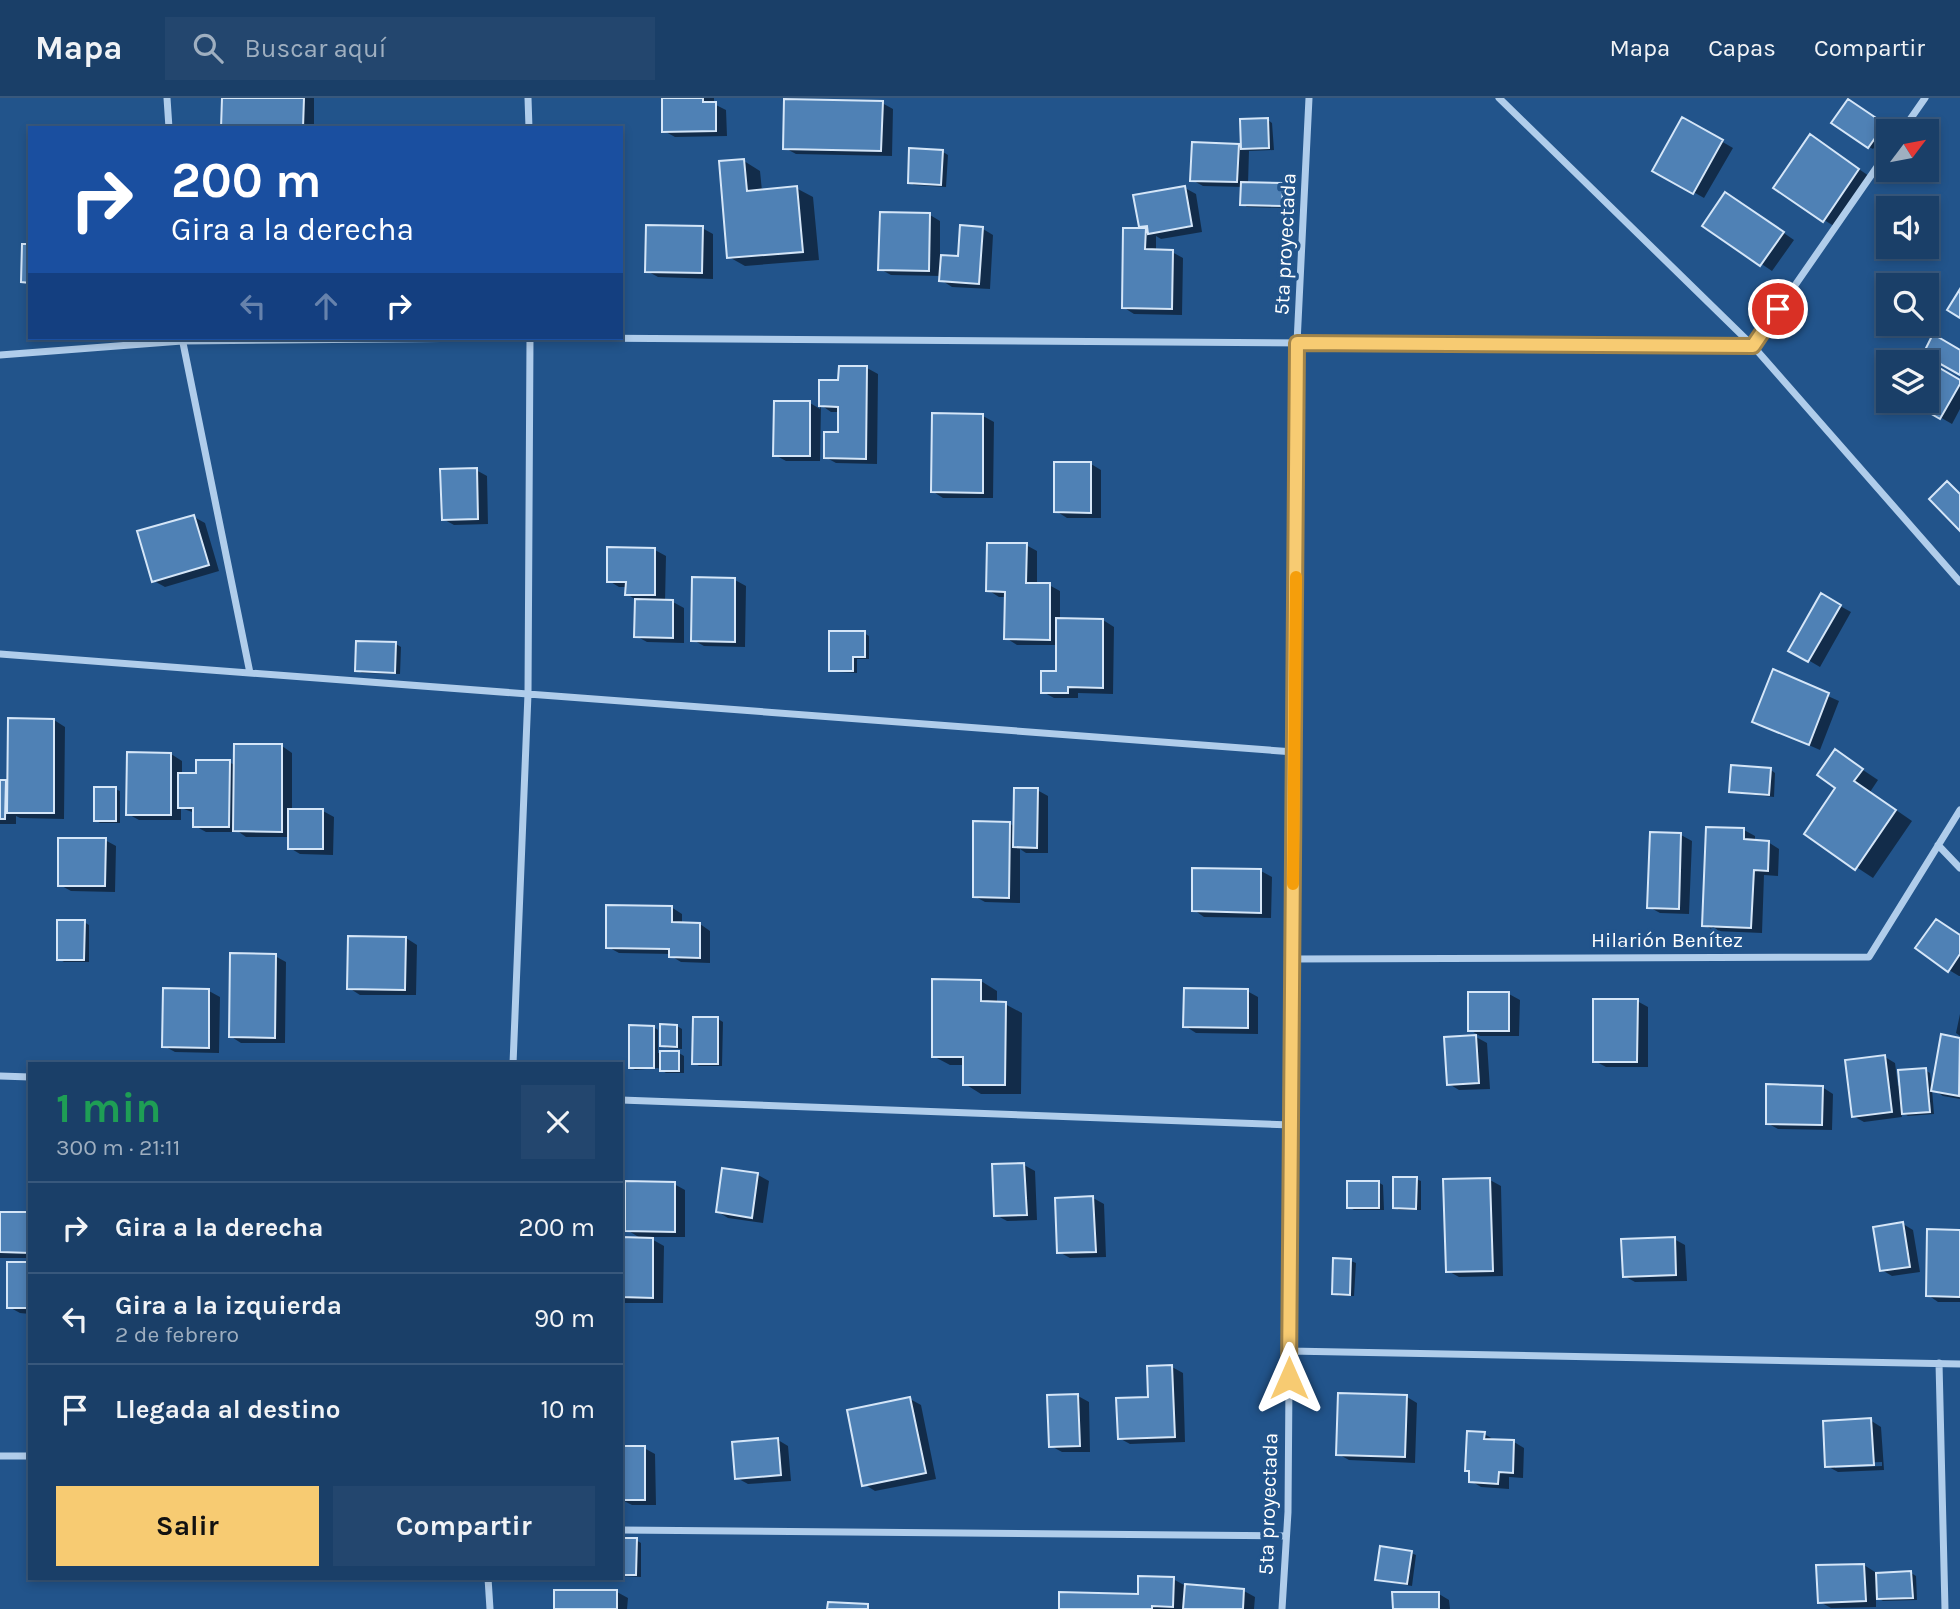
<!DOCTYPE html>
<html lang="es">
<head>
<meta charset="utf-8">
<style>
	body { margin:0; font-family:Karla,sans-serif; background:#23466e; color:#f1f3f6; height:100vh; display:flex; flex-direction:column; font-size:26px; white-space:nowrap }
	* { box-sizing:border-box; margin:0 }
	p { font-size:23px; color:#9fafc0 }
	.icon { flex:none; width:38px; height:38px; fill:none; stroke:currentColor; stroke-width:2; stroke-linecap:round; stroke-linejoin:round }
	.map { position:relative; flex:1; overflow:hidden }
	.panel { position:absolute; left:28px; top:964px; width:595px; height:518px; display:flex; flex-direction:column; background:#1a3f68; border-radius:0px; box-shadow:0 4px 10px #0003,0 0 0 2px #38587c }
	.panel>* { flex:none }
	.guide { position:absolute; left:28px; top:28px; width:595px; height:214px; border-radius:0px; box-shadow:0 4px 10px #0003,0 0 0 2px #38587c; background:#1a4fa0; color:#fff; overflow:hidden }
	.needle { width:46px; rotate:58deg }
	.controls { position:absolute; left:1876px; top:21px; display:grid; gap:14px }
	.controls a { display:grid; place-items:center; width:63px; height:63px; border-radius:0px; background:#1a3f68; box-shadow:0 4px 10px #0003,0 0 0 2px #38587c; font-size:35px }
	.pin { position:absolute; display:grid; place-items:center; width:60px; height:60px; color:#fff; margin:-30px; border:4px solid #fff; border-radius:50%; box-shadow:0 2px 7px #0007 }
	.me { position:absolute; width:77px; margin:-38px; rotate:0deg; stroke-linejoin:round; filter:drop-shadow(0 0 5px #0008) }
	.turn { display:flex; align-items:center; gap:24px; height:147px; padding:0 28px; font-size:32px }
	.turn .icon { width:91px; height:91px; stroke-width:2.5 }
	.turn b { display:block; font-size:49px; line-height:60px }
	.lanes { display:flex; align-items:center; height:66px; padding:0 28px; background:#0003; justify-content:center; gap:35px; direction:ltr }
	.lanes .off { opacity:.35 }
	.round { display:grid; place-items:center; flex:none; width:74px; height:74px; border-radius:0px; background:#23466e }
	.summary { display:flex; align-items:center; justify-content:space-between; height:119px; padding:0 28px }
	h1 { font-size:42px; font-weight:700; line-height:52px; color:#1e9e55 }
	.cta { display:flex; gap:14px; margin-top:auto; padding:14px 28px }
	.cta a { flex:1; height:80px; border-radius:0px; background:#f7cb72; color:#111; font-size:28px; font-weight:700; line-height:80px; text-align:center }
	.cta a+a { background:#23466e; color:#f1f3f6 }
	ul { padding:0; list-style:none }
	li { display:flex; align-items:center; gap:21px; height:91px; padding:0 28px; border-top:2px solid #38587c }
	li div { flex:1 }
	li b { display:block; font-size:26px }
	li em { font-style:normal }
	header { display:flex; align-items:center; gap:42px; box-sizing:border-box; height:98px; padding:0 35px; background:#1a3f68; border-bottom:2px solid #38587c }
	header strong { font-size:33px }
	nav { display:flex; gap:38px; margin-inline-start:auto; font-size:24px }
	.search { width:490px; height:63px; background:#23466e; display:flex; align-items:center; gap:18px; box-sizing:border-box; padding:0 24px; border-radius:0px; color:#9fafc0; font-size:26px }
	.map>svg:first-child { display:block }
</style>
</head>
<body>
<header>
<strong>Mapa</strong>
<div class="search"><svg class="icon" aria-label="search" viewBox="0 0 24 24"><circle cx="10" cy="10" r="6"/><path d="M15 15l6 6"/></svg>Buscar aquí</div>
<nav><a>Mapa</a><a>Capas</a><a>Compartir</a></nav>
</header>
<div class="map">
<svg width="1960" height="1511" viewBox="0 0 1960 1511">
	<rect width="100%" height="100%" fill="#22548b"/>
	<path fill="#0007" fill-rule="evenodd" d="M224,0H314V30H225Z
		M663,0H714V6L726,12L727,38L675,39L664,33Z
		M882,5L893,11L892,58L796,56L785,50Z
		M1854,6L1888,30L1873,51L1869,49Z
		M1683,21L1733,50L1704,100L1655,72Z
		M1268,22L1272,25L1274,52L1249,53L1248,86L1283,87L1287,90V110L1247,109L1242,106L1243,89L1203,88L1192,82L1238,48L1243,51Z
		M147,28L151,30L122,29Z
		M1821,45L1869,78L1834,128L1824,122Z
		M943,54L948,57L946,89L914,87L909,84Z
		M744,63L760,73L762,93L796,90L813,99L819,162L745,168L729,159Z
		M1185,90L1196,96L1202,134L1161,141L1156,138V153L1172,154L1183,160L1182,217L1134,216L1123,209L1125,131L1147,132L1140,128Z
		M1736,102L1794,142L1772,173L1705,128Z
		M930,117L940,123V159L960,160L983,131L993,137L990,191L952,189L941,182V178L891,177L880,171Z
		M702,130L713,136V181L658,179L647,173Z
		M1927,264L1960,284V311L1952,326L1912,303H1927Z
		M867,270L878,276L877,366L836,365L825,359L840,336V314H831L821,307L820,363H786L775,357L810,305L820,311L821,284H840Z
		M983,318L994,324L993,400H943L932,393Z
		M1091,366L1101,372V420H1067L1056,413Z
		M476,372L487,378L488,426L454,427L443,421Z
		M194,419L205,425L219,473L165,489L154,483Z
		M1026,447L1037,453V487H1049L1060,493V522H1103L1114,529L1113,596L1078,595V600H1054L1043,594L1057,575L1058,547H1017L1006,540V499H999L988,492Z
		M655,452L666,458L665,504H673L684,510V545L647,544L636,538V502L627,496V489H619L609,483Z
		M735,482L746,488L745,549L704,548L693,542Z
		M1822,498L1851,514L1820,569L1791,552Z
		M864,535L869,538V561H857V575L836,574L831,572Z
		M396,546L401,549L400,576L362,575L357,572Z
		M1774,574L1839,603L1820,652L1754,623Z
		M54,622L65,629L64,721L20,720L16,718V726H0V684L9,686Z
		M282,648L292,655V713H323L334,719L333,757L300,756L290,750V739H246L239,734H206L195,728V715L181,710V722H139L128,716L171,656L182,663V676H198L229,664L236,668Z
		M1836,654L1878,682L1870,694L1912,723L1873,780L1806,736L1837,689Z
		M1771,672L1775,675L1774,699L1736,695L1731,693Z
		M115,691L120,693V725H100L95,722Z
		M1037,692L1048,698V755H1026L1020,751V805L985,804L974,798L1009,725L1015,729Z
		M1744,732L1755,738V744H1768L1779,751L1778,778L1764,777L1762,835L1715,833L1704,827Z
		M1681,737L1692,743L1689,816L1660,815L1649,809Z
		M105,742L116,748L115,794L71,793L60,787Z
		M1261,773L1272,779L1271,820L1204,819L1194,812Z
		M671,809L682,816V826H700L710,833V865L681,864L671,858V856L619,855L608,849Z
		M84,824L89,827V864H64L59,861Z
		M1960,839V878H1959L1949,872Z
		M406,840L417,847L416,897H360L349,890Z
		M275,858L286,864L285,945H241L230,938Z
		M981,883L997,893V905L1005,906L1022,915L1021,996H981L965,986V967H950L933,958Z
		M209,893L220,899L219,955L175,954L164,948Z
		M1247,893L1258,899V936L1196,935L1185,928Z
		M1509,896L1520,902L1519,938H1480L1470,932Z
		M1637,903L1648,909V969H1606L1595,963Z
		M1960,916V938L1956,935Z
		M718,921L723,924L722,968H699L694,965Z
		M677,928L682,931V951L667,950L662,947Z
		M653,929L658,932V955H679L684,958V975H666L658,970L635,972L630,969Z
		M1942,938L1960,942V1001L1943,998L1932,991L1934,1016L1908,1018L1901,1014L1902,1019L1864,1024L1853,1018L1885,959L1895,965L1898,988L1925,972L1930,975L1932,990Z
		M1476,939L1487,945L1490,991L1459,992L1449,986Z
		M1822,989L1833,996L1832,1032L1778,1031L1767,1025Z
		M1024,1067L1035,1073L1037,1122L1007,1123L996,1117Z
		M758,1077L769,1083L763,1125L728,1120L718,1114Z
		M1416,1081L1421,1083V1112H1399L1395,1109Z
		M1490,1082L1501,1088L1503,1178L1459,1179L1448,1173Z
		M1378,1084L1383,1087L1384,1112H1354L1349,1109Z
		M674,1086L685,1092V1139H648L664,1148L663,1205H621V1141H642L627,1132Z
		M1093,1100L1104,1106L1106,1159L1070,1160L1059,1154Z
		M0,1116H30V1160H0Z
		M1903,1126L1913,1132L1920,1174L1892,1178L1882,1172Z
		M1960,1134V1204H1938L1928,1197Z
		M1674,1141L1685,1147L1687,1183L1635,1184L1624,1178Z
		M1351,1163L1356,1165L1354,1198H1339L1334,1195Z
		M30,1166V1216L20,1215L9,1209Z
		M1172,1269L1183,1275L1185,1344L1130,1346L1119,1340Z
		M1078,1298L1089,1304L1090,1354H1062L1051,1348Z
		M1407,1299L1417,1305L1415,1365L1349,1362L1338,1356Z
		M910,1301L921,1307L936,1381L875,1393L864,1386Z
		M1870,1322L1881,1329L1884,1372L1838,1374L1827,1368ZM1882,1364V1368L1835,1370V1366Z
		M1484,1336L1495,1342L1514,1344L1524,1350L1523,1380L1509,1379V1391L1481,1389L1471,1383Z
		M778,1342L788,1348L791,1383L748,1386L737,1380Z
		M621,1350H644L655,1356L656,1407H632L622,1402L621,1411Z
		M621,1441L636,1442L641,1445V1479L621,1478Z
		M1411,1455L1416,1457L1412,1488L1382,1483L1377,1481Z
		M1864,1467L1875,1474V1477L1911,1475L1916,1478L1917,1502L1883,1503L1876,1499V1509L1831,1510L1820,1504Z
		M1173,1481L1184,1487L1244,1493L1255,1499L1254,1511H1060L1140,1498Z
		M617,1494L628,1500L627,1511H556Z
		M1439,1496L1449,1502L1450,1511H1394Z"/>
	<path fill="#4f81b5" stroke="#d5e6f8" stroke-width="2" d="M222,0H304L303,30H221Z
		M662,0H703V4H716V33L662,34Z
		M784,1L883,3L881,53L783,51Z
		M1848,1L1885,26L1868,50L1831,25Z
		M1682,19L1723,42L1693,96L1652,73Z
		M1268,20L1269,50L1241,51L1240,21Z
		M1810,36L1859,71L1823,124L1773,90Z
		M1192,44L1239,46L1237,84L1190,83Z
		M909,50L943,52L941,87L908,85Z
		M744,61L747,93L797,88L803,154L727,160L719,63Z
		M1241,84L1283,85L1282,108L1240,107Z
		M1185,88L1192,128L1148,136L1147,128L1139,129L1133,97Z
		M1725,94L1784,134L1760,168L1702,128Z
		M880,114L930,115L929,173L878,172Z
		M646,127L703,128L702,175L645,174Z
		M960,127L983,129L979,186L939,183L941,157L958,158Z
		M1123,130H1146L1145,151L1173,152L1172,211L1122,210Z
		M22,146H30V185L21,184Z
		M1960,191V220L1947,212Z
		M1933,236L1960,252V277L1923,256Z
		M1919,258L1960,282V286L1940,321L1909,303H1927V264H1916Z
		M839,268H867L866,361L824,360V334H838V309L819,308V282H838Z
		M774,303H810V358H773Z
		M932,315L983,316V395L931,394Z
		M1054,364H1091V415L1054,414Z
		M477,370L478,421L442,422L440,371Z
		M1947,383L1960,396V433L1929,401Z
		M194,417L209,467L152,484L137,433Z
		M987,445H1027L1026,485H1050V542L1004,541L1005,494L986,493Z
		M607,449L655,450V497H625L626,484H607Z
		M692,479L735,480V544L691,543Z
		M1821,495L1841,507L1808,564L1788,553Z
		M635,501L673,502V540L634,539Z
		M1056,520L1103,521V590L1068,589V595H1041V573H1056Z
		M829,533H865V559H853V573H829Z
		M356,543L396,544L395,575L355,573Z
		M1773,571L1829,595L1809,647L1752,624Z
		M8,620L54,621V715H7Z
		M234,646H282V734L233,733Z
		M1835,651L1863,671L1854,683L1896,712L1855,772L1804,736L1835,690L1817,677Z
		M127,654L171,655V717H126Z
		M196,662H230L229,729H193V710H178V675H196Z
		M1731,667L1771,670L1769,697L1729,694Z
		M0,682H6L5,721H0Z
		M94,689H116V723H94Z
		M1014,690H1038L1037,750L1013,749Z
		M288,711H323V751H288Z
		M973,723L1010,724L1009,800L973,799Z
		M1706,729L1744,730V741L1769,743L1768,773L1754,772L1751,830L1702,828Z
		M1650,734L1681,735L1679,811L1647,810Z
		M58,740H106L105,788H58Z
		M1192,770L1261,771V815L1192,813Z
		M606,807L672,808V824L700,825V860L669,859V851L606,850Z
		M1936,821L1960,837V856L1948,874L1915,850Z
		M57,822H85L84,862H57Z
		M348,838L406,839L405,892L347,891Z
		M230,855L276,856L275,940L229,939Z
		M932,881L981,882V903L1006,904L1005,987H963V959H932Z
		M163,890L209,891V950L162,949Z
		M1184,890L1248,891V930L1183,929Z
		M1468,894H1509V933H1468Z
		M1593,901H1638L1637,964H1593Z
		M693,919H718V966H692Z
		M660,926L677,927V949L660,948Z
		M629,927L654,928V970H629Z
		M1941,936L1960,940L1959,998L1931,993Z
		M1476,937L1479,985L1447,987L1444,939Z
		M660,953H679V973H660Z
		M1885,957L1892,1014L1852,1019L1845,962Z
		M1926,970L1930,1014L1902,1016L1898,972Z
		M1766,986L1823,988L1822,1027L1766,1026Z
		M1024,1065L1027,1117L994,1118L992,1066Z
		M722,1070L758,1075L752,1120L716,1114Z
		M1393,1079H1417L1416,1111L1393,1110Z
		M1490,1080L1493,1173L1446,1174L1443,1081Z
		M625,1083L675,1084V1134L625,1133Z
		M1347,1083H1379V1110H1347Z
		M1093,1098L1096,1154L1057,1155L1055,1100Z
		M0,1114H30V1155L0,1154Z
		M1903,1124L1910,1169L1880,1173L1873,1129Z
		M1927,1131L1960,1132V1199L1926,1198Z
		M621,1139L653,1140V1200L621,1199Z
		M1675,1139L1676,1177L1623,1179L1621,1141Z
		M1333,1160L1351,1161L1350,1197L1332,1196Z
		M7,1164H30V1210H7Z
		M1172,1267L1175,1339L1118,1341L1116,1300L1148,1299L1147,1268Z
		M1338,1295L1407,1297L1405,1359L1336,1357Z
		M1078,1296L1080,1348L1049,1349L1047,1297Z
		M910,1299L926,1375L862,1388L847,1312Z
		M1871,1320L1874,1367L1825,1369L1823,1323Z
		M1467,1333L1485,1334L1484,1341L1514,1342L1513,1375L1499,1374L1498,1386L1469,1384V1373H1465Z
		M778,1340L781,1377L735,1381L732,1344Z
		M621,1348H645V1402H621Z
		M621,1440H637L636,1477H621Z
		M1380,1448L1412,1453L1407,1486L1375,1482Z
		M1864,1466L1866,1503L1818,1505L1816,1467Z
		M1911,1473L1913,1500L1877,1501L1876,1475Z
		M1138,1478L1174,1479L1173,1509L1152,1508V1511H1059V1494L1138,1496Z
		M1185,1486L1244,1491L1243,1511H1183Z
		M554,1492H617V1511H554Z
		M1392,1494H1439V1511H1393Z
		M828,1504L868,1506V1511H827Z"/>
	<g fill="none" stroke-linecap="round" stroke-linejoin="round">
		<path stroke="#b0cdeb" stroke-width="7" d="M167,0L169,30
			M528,0L529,30
			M1499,0L1753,248L1960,484
			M1902,33L1925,0
			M182,240L250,575
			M578,240L1753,248L1888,53
			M0,257L182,243L493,240
			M0,556L1294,654
			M1938,747L1960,770
			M1292,861L1869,859L1960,712
			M513,966L528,596L530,240
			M0,978L30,979
			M621,1002L1291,1027
			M1289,1253L1960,1266
			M1939,1265L1945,1511
			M0,1358H30
			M621,1432L1286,1438
			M488,1480L490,1511
			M1282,1511L1288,1414L1297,245L1309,0"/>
	</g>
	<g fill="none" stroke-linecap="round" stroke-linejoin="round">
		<defs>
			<path id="route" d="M1289,1280L1297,245L1753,248L1778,211"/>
		</defs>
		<use href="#route" stroke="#a1844a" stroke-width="18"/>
		<use href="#route" stroke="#f7cb72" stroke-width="12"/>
		<path stroke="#f59e0b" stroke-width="12" d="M1293,786L1296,479"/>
	</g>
	<g text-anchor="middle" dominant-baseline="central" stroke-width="7" stroke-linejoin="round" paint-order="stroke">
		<g font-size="21" fill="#fff" stroke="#22548b">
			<text transform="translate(1285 146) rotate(-87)">5ta proyectada</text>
			<text x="1667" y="842">Hilarión Benítez</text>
			<text transform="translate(1268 1406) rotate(-88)">5ta proyectada</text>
		</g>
	</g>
</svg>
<div class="controls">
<a><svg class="needle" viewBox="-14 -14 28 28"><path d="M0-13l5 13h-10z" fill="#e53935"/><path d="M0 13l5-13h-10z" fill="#9fafc0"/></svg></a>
<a><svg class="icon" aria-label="sound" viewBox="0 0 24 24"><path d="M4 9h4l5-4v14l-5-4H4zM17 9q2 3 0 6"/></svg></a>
<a><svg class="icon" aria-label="search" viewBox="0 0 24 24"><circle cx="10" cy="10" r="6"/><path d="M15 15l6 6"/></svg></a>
<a><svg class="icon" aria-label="layers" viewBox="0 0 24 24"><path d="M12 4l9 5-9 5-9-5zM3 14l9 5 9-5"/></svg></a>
</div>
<div class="pin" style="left:1778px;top:211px;background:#d93025"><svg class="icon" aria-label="arrive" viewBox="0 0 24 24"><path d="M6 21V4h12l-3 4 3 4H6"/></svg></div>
<svg class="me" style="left:1289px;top:1280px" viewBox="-20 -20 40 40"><path d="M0-17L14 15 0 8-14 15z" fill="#f7cb72" stroke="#fff" stroke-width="4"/></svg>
<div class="guide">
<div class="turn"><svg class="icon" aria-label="right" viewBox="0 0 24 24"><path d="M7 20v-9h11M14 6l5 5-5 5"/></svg><div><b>200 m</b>Gira a la derecha</div></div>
<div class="lanes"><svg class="icon off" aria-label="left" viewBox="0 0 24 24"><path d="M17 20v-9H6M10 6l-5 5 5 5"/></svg><svg class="icon off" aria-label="ahead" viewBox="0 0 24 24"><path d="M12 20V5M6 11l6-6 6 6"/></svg><svg class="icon" aria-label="right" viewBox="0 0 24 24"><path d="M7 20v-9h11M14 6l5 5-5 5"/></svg></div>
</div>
<section class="panel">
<div class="summary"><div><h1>1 min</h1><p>300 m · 21:11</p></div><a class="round"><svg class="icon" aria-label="close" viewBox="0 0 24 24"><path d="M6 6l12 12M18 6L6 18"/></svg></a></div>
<ul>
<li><svg class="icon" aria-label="right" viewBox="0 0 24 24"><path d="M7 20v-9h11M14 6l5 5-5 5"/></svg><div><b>Gira a la derecha</b></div><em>200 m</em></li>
<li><svg class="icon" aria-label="left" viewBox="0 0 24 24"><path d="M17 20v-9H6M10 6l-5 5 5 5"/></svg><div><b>Gira a la izquierda</b><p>2 de febrero</p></div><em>90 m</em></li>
<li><svg class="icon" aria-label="arrive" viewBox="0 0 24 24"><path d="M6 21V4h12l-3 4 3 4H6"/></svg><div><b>Llegada al destino</b></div><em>10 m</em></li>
</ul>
<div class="cta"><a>Salir</a><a>Compartir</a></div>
</section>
</div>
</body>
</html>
